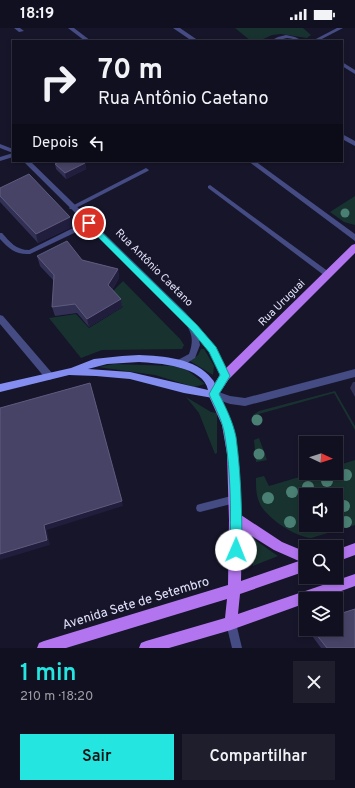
<!DOCTYPE html>
<html lang="pt">
<head>
<meta charset="utf-8">
<style>
	body { margin:0; font-family:Overpass,sans-serif; background:#1e1e2d; color:#f1f3f6; height:100vh; display:flex; flex-direction:column; font-size:15px; white-space:nowrap }
	* { box-sizing:border-box; margin:0 }
	p { font-size:13px; color:#9c9da5 }
	.icon { flex:none; width:22px; height:22px; fill:none; stroke:currentColor; stroke-width:2; stroke-linecap:round; stroke-linejoin:round }
	.map { position:relative; height:620px; overflow:hidden }
	.details { display:flex; flex-direction:column; background:#101020; flex:1 }
	.details>* { flex:none }
	.banner { position:absolute; left:12px; top:12px; width:331px; height:122px; border-radius:0px; box-shadow:0 2px 6px #0003,0 0 0 1px #30303e; background:#101020; color:#f1f3f6; overflow:hidden }
	.needle { width:26px; rotate:94deg }
	.buttons { position:absolute; left:299px; top:408px; display:grid; gap:8px }
	.buttons a { display:grid; place-items:center; width:44px; height:44px; border-radius:0px; background:#101020; box-shadow:0 2px 6px #0003,0 0 0 1px #30303e; font-size:20px }
	.pin { position:absolute; display:grid; place-items:center; width:34px; height:34px; color:#fff; margin:-17px; border:2px solid #fff; border-radius:50%; box-shadow:0 1px 4px #0007 }
	.me { position:absolute; width:44px; margin:-22px; rotate:1deg; stroke-linejoin:round; filter:drop-shadow(0 0 3px #0008) }
	.turn { display:flex; align-items:center; gap:14px; height:84px; padding:0 20px; font-size:18px }
	.turn .icon { width:52px; height:52px; stroke-width:2.5 }
	.turn b { display:block; font-size:28px; line-height:34px }
	.then { display:flex; align-items:center; height:38px; padding:0 20px; background:#0003; gap:8px; font-size:15px }
	.round { display:grid; place-items:center; flex:none; width:42px; height:42px; border-radius:0px; background:#1e1e2d }
	.headline { display:flex; align-items:center; justify-content:space-between; height:68px; padding:0 20px }
	h1 { font-size:24px; font-weight:600; line-height:30px; color:#24e5e0 }
	.cta { display:flex; gap:8px; margin-top:auto; padding:8px 20px }
	.cta a { flex:1; height:46px; border-radius:0px; background:#24e5e0; color:#111; font-size:16px; font-weight:600; line-height:46px; text-align:center }
	.cta a+a { background:#1e1e2d; color:#f1f3f6 }
	.status { display:flex; justify-content:space-between; align-items:center; height:28px; padding:0 20px; background:#101020; direction:ltr }
	.status svg { height:11px; fill:currentColor }
	.map>svg:first-child { display:block }
</style>
</head>
<body>
<div class="status"><b>18:19</b><svg viewBox="0 0 49 12"><path d="M0 12V9h3v3zM5 12V6h3v6zM10 12V3h3v9zM15 12V0h3v12zM26 1h20v11H26zM47 4h2v5h-2z"/></svg></div>
<div class="map">
<svg width="355" height="620" viewBox="0 0 355 620">
	<rect width="100%" height="100%" fill="#16152a"/>
	<path fill="#18332f" fill-rule="evenodd" d="M235,0H303L311,7L307,10L281,6L272,7L259,13H251Z
		M355,168V197L344,194L330,184Z
		M123,253L180,311L184,317L182,321L102,322L81,330L49,290L76,286L89,300L123,279L110,266Z
		M201,321H204L214,338L213,347L190,333L198,327Z
		M114,336L173,338L187,342L205,356L194,359L155,347L98,339Z
		M335,363L355,398V402L334,365L259,386L262,395L254,397L253,387L259,383Z
		M186,369L211,384L217,385V425L215,426L199,385Z
		M259,410L267,432L256,434L254,412Z
		M355,432V497L311,510C294,508 270,492 261,478C256,469 256,460 256,450L264,448L269,458L313,445H336V438ZM306,467H336V497H306Z
		M251,509L275,526L278,528L253,538Z"/>
	<g fill="none" stroke-linecap="round" stroke-linejoin="round">
		<path fill="#454b83" fill-rule="evenodd" d="M337,0H343L318,13H312Z
			M146,140L149,142L148,143L74,181H70L69,180L70,179Z
			M210,157L329,244L330,246L329,248H325L208,160V158Z
			M87,193H91L92,195L91,197L30,226C16,227 9,221 0,211V205H2C10,214 16,222 29,222Z
			M235,467L238,468L239,471L238,474L235,475L200,484L197,483L196,480L197,477L200,476Z"/>
		<path fill="#454b83" fill-rule="evenodd" d="M14,0H20L24,3L19,4Z
			M68,0H74L91,13H85Z
			M173,0H180L199,13H192Z
			M286,7L295,9L303,13C297,13 292,10 287,10C281,11 276,13 270,13L278,9Z
			M342,34L355,42V46L342,38Z
			M342,106L355,113V118L342,111Z
			M0,116L13,121V129L0,133V129L13,125L0,120Z
			M23,133H30L186,285L215,319L229,348L228,351L225,352L222,351L209,323L199,312L200,317L195,330C190,333 182,340 176,337L175,335L176,333L189,326C195,309 191,302 180,289Z
			M248,133H255L355,206V213Z
			M0,287L3,288L52,345L53,348L52,351L49,352L46,351L0,296Z
			M355,341V349L245,378L230,376L210,369L209,366L210,363L213,362L230,368L245,370Z
			M231,590L235,591L236,595L242,620H232L226,595L227,591Z"/>
		<path fill="#838ef0" fill-rule="evenodd" d="M139,327C163,328 196,330 212,351C216,355 216,361 217,366L216,369L213,370L184,365L130,351L96,348L69,347L0,364V356L71,340L94,331L122,328ZM139,334C157,335 204,338 208,362L130,344L88,341L107,336Z"/>
		<path fill="#b275ef" fill-rule="evenodd" d="M355,216V225L229,351L219,366C241,408 240,442 241,487L282,514L306,524V543L240,566L238,586L355,546V558L319,571H306V575L231,602L169,620H139L141,615L146,613L225,590L227,571L66,620H37L39,615L44,613L228,557L229,492L227,426L222,397L208,366L221,345L352,217ZM242,502L274,522L299,533L241,553Z
			M355,515V527L336,534V522Z"/>
	</g>
	<g fill="#4a7f74">
		<circle cx="345" cy="185" r="4.5"/>
		<circle cx="257" cy="392" r="5.5"/>
		<circle cx="259" cy="426" r="5.5"/>
		<circle cx="346" cy="447" r="6"/>
		<circle cx="327" cy="453" r="6"/>
		<circle cx="308" cy="459" r="6"/>
		<circle cx="292" cy="464" r="6"/>
		<circle cx="268" cy="470" r="6"/>
		<circle cx="344" cy="478" r="6"/>
		<circle cx="290" cy="494" r="6"/>
		<circle cx="346" cy="494" r="6"/>
	</g>
	<path fill="#333055" d="M68,134L85,135L86,141L66,151L56,141L55,136Z
		M0,168L72,199L38,215L0,174Z
		M37,228L82,232L118,241L119,250L112,262L121,271L122,279L89,299L77,285L55,288L52,279L54,253L40,238Z
		M353,354H355V369L350,360Z
		M307,601H336L355,620H321Z"/>
	<path fill="#201d3d" d="M85,135L86,141L66,151L65,145Z
		M70,189L72,199L38,215L36,206Z
		M118,241L119,250L109,266L108,257Z
		M121,271L122,279L89,299L87,291Z
		M122,473L123,478L47,502L50,517L0,532V526L44,497Z"/>
	<path fill="#464367" stroke="#5e5c7e" d="M61,133H67L68,134L69,133H83L85,135L65,145L55,136Z
		M29,146L70,189L36,206L0,168V160Z
		M67,213L82,232L118,241L108,257L121,271L87,291L75,276L52,279L54,247L37,228Z
		M90,355L122,473L44,497L47,512L0,526V380Z
		M355,581V620H327L312,601H336V587Z"/>
	<path fill="#24e5e0" stroke="#179592" d="M89,192L197,297L216,319L230,348L219,366C226,380 233,394 236,409C241,446 242,485 242,522L240,527L236,528L232,527L230,522C231,487 231,444 225,409C223,393 215,380 209,366L220,347L209,324L191,302L86,197L85,195Z"/>
	<g text-anchor="middle" dominant-baseline="central" stroke-width="4" stroke-linejoin="round" paint-order="stroke">
		<g font-size="11" fill="#e1e1fb" stroke="#16152a">
			<text transform="translate(154 240) rotate(45)">Rua Antônio Caetano</text>
			<text transform="translate(282 275) rotate(-45)">Rua Uruguai</text>
		</g>
		<g font-size="13" fill="#e1e1fb" stroke="#16152a">
			<text transform="translate(136 576) rotate(-17)">Avenida Sete de Setembro</text>
		</g>
	</g>
</svg>
<div class="buttons">
<a><svg class="needle" viewBox="-14 -14 28 28"><path d="M0-13l5 13h-10z" fill="#e53935"/><path d="M0 13l5-13h-10z" fill="#9c9da5"/></svg></a>
<a><svg class="icon" aria-label="sound" viewBox="0 0 24 24"><path d="M4 9h4l5-4v14l-5-4H4zM17 9q2 3 0 6"/></svg></a>
<a><svg class="icon" aria-label="search" viewBox="0 0 24 24"><circle cx="10" cy="10" r="6"/><path d="M15 15l6 6"/></svg></a>
<a><svg class="icon" aria-label="layers" viewBox="0 0 24 24"><path d="M12 4l9 5-9 5-9-5zM3 14l9 5 9-5"/></svg></a>
</div>
<div class="pin" style="left:89px;top:195px;background:#d93025"><svg class="icon" aria-label="arrive" viewBox="0 0 24 24"><path d="M6 21V4h12l-3 4 3 4H6"/></svg></div>
<svg class="me" style="left:236px;top:522px" viewBox="-20 -20 40 40"><circle r="19" fill="#fff"/><path d="M0-13L10 11 0 6-10 11z" fill="#24e5e0"/></svg>
<div class="banner">
<div class="turn"><svg class="icon" aria-label="right" viewBox="0 0 24 24"><path d="M7 20v-9h11M14 6l5 5-5 5"/></svg><div><b>70 m</b>Rua Antônio Caetano</div></div>
<div class="then">Depois<svg class="icon" aria-label="left" viewBox="0 0 24 24"><path d="M17 20v-9H6M10 6l-5 5 5 5"/></svg></div>
</div>
</div>
<section class="details">
<div class="headline"><div><h1>1 min</h1><p>210 m · 18:20</p></div><a class="round"><svg class="icon" aria-label="close" viewBox="0 0 24 24"><path d="M6 6l12 12M18 6L6 18"/></svg></a></div>
<div class="cta"><a>Sair</a><a>Compartilhar</a></div>
</section>
</body>
</html>
